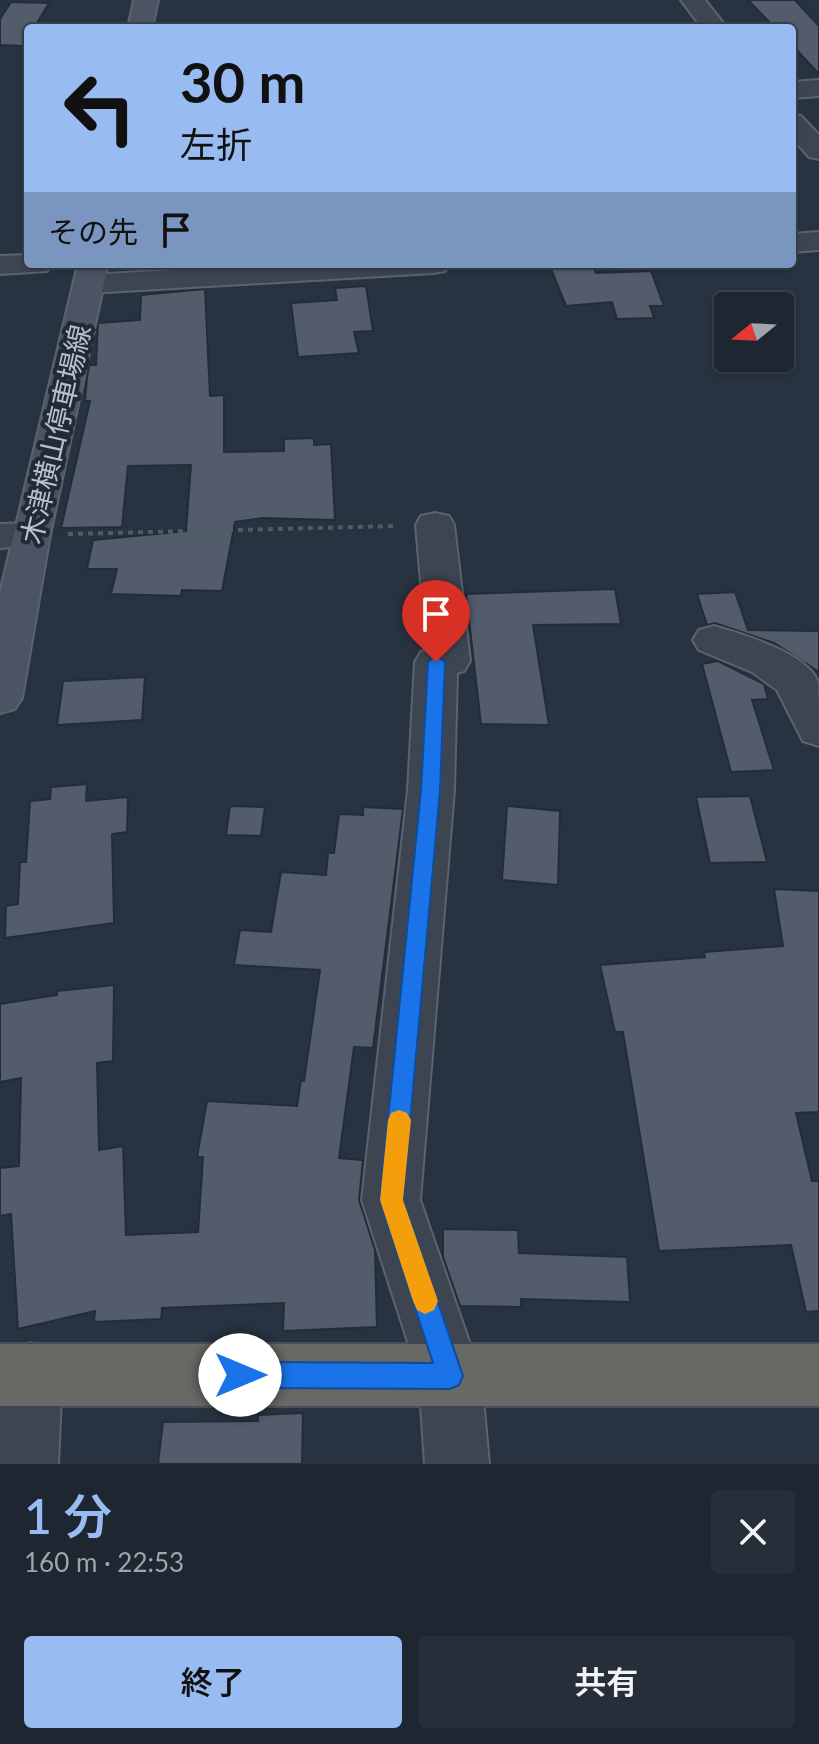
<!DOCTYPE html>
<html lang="ja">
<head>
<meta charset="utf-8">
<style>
	body { margin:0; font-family:Lato,"Noto Sans JP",sans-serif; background:#262e39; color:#f1f3f6; height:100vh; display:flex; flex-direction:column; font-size:30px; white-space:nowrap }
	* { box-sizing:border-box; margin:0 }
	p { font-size:26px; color:#a1a5ab }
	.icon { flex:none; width:44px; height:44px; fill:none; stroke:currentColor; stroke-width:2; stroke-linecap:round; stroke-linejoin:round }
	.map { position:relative; height:1464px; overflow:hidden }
	.panel { display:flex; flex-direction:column; background:#1e2631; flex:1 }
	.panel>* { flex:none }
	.guide { position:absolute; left:24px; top:24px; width:772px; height:244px; border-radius:8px; box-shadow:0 2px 6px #0004,0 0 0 2px #3c434d; background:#98bbf1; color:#111; overflow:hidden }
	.needle { width:52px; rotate:252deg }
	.buttons { position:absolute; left:714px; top:292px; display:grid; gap:16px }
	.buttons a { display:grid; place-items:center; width:80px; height:80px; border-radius:8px; background:#1e2631; box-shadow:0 2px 6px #0004,0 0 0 2px #3c434d; font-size:40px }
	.pin { position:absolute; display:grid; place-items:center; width:68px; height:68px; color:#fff; margin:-82px -34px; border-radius:50% 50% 50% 0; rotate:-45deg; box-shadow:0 0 8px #0007 }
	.pin .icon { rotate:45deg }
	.me { position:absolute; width:88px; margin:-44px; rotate:90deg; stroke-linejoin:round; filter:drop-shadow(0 0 6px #0008) }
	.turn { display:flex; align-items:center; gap:28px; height:168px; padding:0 24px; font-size:36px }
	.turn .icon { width:104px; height:104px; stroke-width:2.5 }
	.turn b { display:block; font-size:56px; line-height:68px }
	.then { display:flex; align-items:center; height:76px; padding:0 24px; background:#0003; gap:16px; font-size:30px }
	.round { display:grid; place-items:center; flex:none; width:84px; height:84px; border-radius:8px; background:#262e39 }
	.head { display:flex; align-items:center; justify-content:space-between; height:136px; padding:0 24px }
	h1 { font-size:48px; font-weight:600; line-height:60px; color:#98bbf1 }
	.button { display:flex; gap:16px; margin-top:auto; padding:16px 24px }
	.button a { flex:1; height:92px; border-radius:8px; background:#98bbf1; color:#111; font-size:32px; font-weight:600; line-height:92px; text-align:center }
	.button a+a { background:#262e39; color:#f1f3f6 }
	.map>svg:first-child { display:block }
</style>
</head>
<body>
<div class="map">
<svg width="819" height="1464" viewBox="0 0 819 1464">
	<rect width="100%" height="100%" fill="#283341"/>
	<path fill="#525c6b" stroke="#232c38" stroke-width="2" d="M748,0H795L819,26V74L792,45V28H775Z
		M11,2L49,3L34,28H28L23,46L0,45V19Z
		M593,266L596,273L651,271L664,306H650L654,318L617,319L612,302L566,306L551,269Z
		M366,286L373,331L354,332L359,353L298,357L291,303L337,300L335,288Z
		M205,289L210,396L224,395V452L284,451V439L314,438V445L331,444L335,520L262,518L235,522L222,591L182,590L181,596L111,594L117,569H87L93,540L186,531L191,465L128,466L122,527L61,528L90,401H85L87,378L89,365H96L98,323L140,320L141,295Z
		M615,589L621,624L533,625L549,725L481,724L466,594Z
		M735,592L748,630L819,631V672L774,643L715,623L707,625L697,594Z
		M718,661L764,684L768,699L752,700L774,770L731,772L702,664Z
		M145,677L142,720L57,725L63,681Z
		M87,784L86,801L128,797L127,832L112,834L114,923L5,938L6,906L18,904L20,862H26L30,801L50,799L51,787Z
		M750,796L767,862L710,863L696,797Z
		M230,806L265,807L261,836L226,835Z
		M507,806L560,811L558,885L502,880Z
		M363,807L403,809L373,1048L354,1047L339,1158L363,1160L359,1200L375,1250L377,1327L283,1331L284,1303L162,1308L161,1319L94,1322L95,1311L18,1329L11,1214L0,1216V1168L19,1166L21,1078L0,1082V1004L57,995V991L114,985L113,1061L97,1063L99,1150L123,1146L126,1235L198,1232L203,1157H197L207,1101L297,1106L301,1080L304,1081L320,970L234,965L240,930L271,932L281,872L326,875L328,853H334L339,814L363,815Z
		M774,889L819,891V1112L796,1113L812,1181H819V1311L806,1312L791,1245L659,1251L623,1032H615L600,965L705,957L704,952L783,946Z
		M443,1229L518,1230L519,1253L627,1257L630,1302L521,1299V1307L460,1306L443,1257Z
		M303,1413L302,1464H158L163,1422L258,1421V1415Z"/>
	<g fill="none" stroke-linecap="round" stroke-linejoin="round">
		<defs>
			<path id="minor" d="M681,0H705L727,28H702Z
				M819,80V96L792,98V82Z
				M792,114L801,116L819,135V159L809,157L792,138Z
				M819,232V250L792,252V234Z
				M28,255V264H51L47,271L0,274V256Z
				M273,264H449L445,271L434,273L89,293L78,291L73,284L78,277L89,275Z
				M435,513L449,516L454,525L470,661L464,671L457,673L454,790L420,1200L481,1376L489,1464H425L419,1376L362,1200L408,790L415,662L421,652L427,650L416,525L421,516Z
				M31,523L45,526L50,535L45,544L0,548V524Z
				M714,626C742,634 807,653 818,682C819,698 819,729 819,746L803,741L777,690L752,672L699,650L693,640L699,630Z
				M31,1343L53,1352L62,1374L58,1464H0V1374L9,1352Z"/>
			<path id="secondary" d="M134,0H158L152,28H128Z
				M78,264H108L50,535L22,698L15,709L0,713V593Z"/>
			<path id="trunk" d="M0,1344H819V1406H0Z"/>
		</defs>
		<use href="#minor" stroke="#5a636e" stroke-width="4"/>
		<use href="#secondary" stroke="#5a636e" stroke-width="4"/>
		<use href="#trunk" stroke="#47505b" stroke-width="4"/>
		<path stroke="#4b5e60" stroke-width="4" stroke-dasharray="5 5" stroke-linecap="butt" d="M68,534L398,526"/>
		<use href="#minor" fill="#3d4551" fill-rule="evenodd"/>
		<use href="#secondary" fill="#4b5463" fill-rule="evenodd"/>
		<use href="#trunk" fill="#686865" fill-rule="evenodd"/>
	</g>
	<path fill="#1a73e8" stroke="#114b97" stroke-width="2" d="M436,656L445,662L440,790L403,1200L463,1376L459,1385L450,1389L240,1388L231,1384L228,1375L231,1366L240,1362L433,1363L380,1200L421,790L428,662Z"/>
	<path fill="#f59e0b" d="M399,1110L407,1113L411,1120L403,1200L438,1301L434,1310L425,1314L417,1310L413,1301L380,1200L388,1120L391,1113Z"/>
	<g text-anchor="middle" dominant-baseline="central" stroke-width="8" stroke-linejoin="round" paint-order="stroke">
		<g font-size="28" fill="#b9c0cb" stroke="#212a36">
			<text transform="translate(55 434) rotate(-77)">木津横山停車場線</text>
		</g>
	</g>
</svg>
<div class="buttons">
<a><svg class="needle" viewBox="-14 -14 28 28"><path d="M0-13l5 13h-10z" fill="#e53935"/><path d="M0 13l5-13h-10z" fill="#a1a5ab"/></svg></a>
</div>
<div class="pin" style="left:436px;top:662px;background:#d93025"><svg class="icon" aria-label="arrive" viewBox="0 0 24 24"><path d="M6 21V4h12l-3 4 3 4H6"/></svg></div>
<svg class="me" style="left:240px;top:1375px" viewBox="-20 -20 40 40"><circle r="19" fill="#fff"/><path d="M0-13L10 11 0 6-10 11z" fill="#1a73e8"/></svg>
<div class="guide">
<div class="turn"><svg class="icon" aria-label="left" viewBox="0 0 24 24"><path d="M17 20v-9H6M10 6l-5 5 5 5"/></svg><div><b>30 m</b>左折</div></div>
<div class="then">その先<svg class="icon" aria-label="arrive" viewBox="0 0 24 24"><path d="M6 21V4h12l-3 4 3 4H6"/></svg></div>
</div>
</div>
<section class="panel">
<div class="head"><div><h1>1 分</h1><p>160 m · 22:53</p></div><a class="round"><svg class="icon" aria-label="close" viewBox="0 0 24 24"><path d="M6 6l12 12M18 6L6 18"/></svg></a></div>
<div class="button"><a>終了</a><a>共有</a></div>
</section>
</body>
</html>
